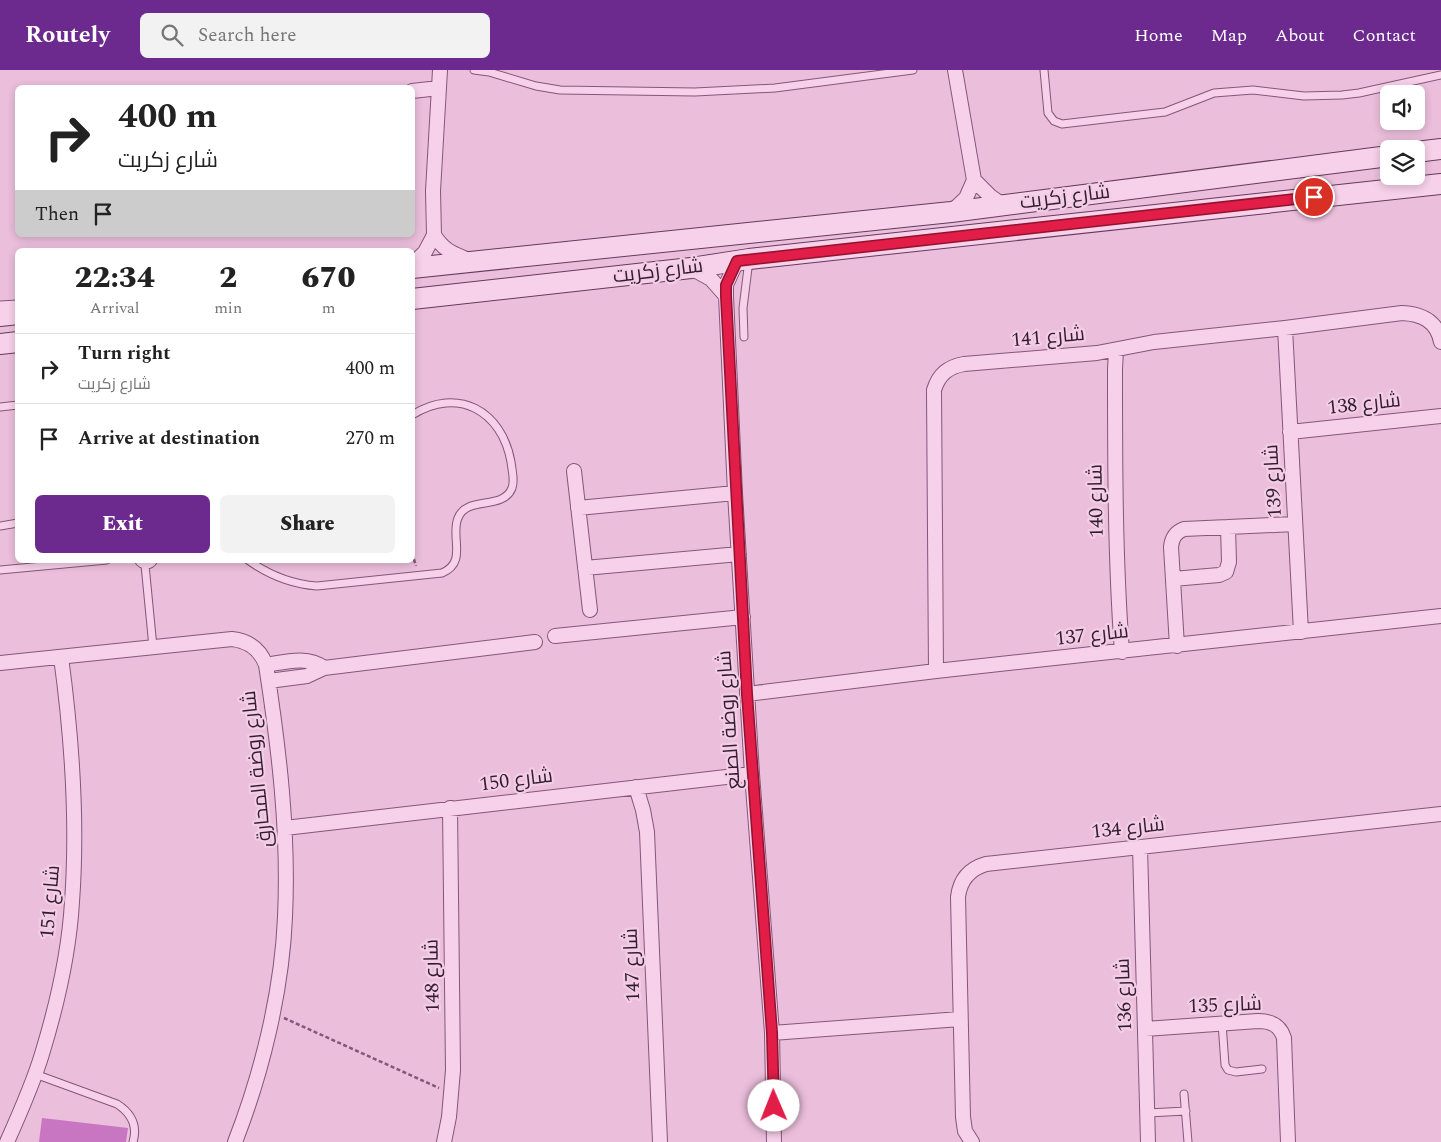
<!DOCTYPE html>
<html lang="en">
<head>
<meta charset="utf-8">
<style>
	body { margin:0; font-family:Spectral,Cairo,serif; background:#f2f2f2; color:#222; height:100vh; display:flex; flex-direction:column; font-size:19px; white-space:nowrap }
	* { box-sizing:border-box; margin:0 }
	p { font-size:16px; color:#767676 }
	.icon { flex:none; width:28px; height:28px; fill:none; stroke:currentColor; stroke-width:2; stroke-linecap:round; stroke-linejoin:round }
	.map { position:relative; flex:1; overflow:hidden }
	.sheet { position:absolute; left:15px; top:178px; width:400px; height:315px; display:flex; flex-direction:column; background:#fff; border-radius:8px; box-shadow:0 2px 8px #0003 }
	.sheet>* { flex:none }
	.banner { position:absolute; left:15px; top:15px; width:400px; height:152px; border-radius:8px; box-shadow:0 2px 8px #0003; background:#fff; color:#222; overflow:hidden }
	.controls { position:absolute; left:1380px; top:15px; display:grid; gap:10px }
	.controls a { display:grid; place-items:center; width:45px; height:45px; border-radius:8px; background:#fff; box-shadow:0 2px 8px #0003; font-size:25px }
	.pin { position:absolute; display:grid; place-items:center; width:42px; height:42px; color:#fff; margin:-21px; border:2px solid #fff; border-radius:50%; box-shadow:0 1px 5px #0007 }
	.me { position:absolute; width:55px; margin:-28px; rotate:359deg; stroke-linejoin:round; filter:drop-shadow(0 0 4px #0008) }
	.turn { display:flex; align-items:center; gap:18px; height:105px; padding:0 20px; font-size:22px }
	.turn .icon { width:65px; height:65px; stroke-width:2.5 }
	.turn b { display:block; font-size:35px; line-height:42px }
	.then { display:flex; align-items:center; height:48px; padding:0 20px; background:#0003; gap:10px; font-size:19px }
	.eta { display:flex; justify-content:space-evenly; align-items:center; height:85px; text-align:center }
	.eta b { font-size:30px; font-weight:800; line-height:35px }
	.button { display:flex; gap:10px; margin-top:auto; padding:10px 20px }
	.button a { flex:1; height:58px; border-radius:8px; background:#6c2a8f; color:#fff; font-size:20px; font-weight:800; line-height:58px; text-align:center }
	.button a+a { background:#f2f2f2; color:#222 }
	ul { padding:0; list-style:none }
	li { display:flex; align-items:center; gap:15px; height:70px; padding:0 20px; border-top:1px solid #e0e0e0 }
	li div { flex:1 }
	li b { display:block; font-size:19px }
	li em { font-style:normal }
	header { display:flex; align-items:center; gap:30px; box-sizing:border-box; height:70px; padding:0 25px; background:#6c2a8f; color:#fff }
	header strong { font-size:24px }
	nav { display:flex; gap:28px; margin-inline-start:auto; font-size:18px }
	.search { width:350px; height:45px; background:#f2f2f2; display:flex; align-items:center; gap:12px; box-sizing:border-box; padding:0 18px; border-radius:8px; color:#767676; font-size:19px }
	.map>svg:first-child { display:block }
</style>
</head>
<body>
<header>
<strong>Routely</strong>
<div class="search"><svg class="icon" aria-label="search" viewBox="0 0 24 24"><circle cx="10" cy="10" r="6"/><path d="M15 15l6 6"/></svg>Search here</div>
<nav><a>Home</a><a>Map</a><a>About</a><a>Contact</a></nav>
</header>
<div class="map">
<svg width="1441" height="1072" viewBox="0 0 1441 1072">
	<rect width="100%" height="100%" fill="#ebbedb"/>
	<path fill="#c875c2" d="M42,1048L128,1058L126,1072H39Z"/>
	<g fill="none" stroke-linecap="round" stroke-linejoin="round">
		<defs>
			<path id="lane" d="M474,0L489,2L536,16L560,20L695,22L775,18L913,0
				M1044,0L1048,43L1054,51L1062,54L1165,42L1214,23L1253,20L1304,26L1342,25L1359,23L1441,5
				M0,235L18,234
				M744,267L743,238L749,190
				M0,337L18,335
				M0,456L18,453
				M138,490C142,496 150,497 154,490
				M248,490C269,505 291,514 317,516L442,503C468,492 450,467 458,448C467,425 503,441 512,418C515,410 512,401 511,392C502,341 458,316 412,345
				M145,495L153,577
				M0,500L107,490
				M1222,953L1225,995L1228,1000L1236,1002L1262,999
				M35,1004L117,1034C131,1043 138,1055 133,1072
				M1184,1024L1188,1072
				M1148,1043L1186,1041"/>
			<path id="street" d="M412,21L439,18
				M974,110L990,126L1003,135
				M951,142L966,128L974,110L955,0
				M434,165C445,182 453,183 471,191
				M737,191L726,215V226L735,423L752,704L772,963L774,1072
				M412,195L425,182L434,165L433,121L440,0
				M691,198L711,209L726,226
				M1285,258L1301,562
				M1116,280L1115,299C1115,393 1115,488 1122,582
				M1290,362L1441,346
				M574,401L590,540
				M578,438L735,423
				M585,498L739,484
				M1173,509L1219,505L1226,502L1229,492L1228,457
				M555,566L743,547
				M1177,576L1171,477C1172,467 1176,462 1184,459L1295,454
				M0,593L232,569C249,571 260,579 266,595C279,679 289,762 285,847C282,921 262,1003 235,1072
				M266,595C285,592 308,585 324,598
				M936,601L934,320C939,304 948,297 964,294L1097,283L1154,272L1285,258L1402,243C1422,244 1437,251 1441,272
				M269,611L307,606L324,598L535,572
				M747,624L936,601L1441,546
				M636,717L643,740L647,762L660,1072
				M285,758L752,704
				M1140,777L1148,1072
				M1145,959L1258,951C1271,951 1280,955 1284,968L1288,1072
				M772,963L960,949
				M7,1072C20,1043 33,1014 42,984C57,935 69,883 72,832C78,750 72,668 61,587
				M444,1072L449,1047L453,1000L450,738
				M972,1072L965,1061L963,1047L958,827C960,810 969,799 986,794L1441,744"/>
			<path id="secondary" d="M1416,82L1441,79
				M412,198L951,142L1389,86
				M412,229L691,198L749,189L1441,114
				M0,246L18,244
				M0,274L18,272"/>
		</defs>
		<use href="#lane" stroke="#83577a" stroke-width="9"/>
		<use href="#street" stroke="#83577a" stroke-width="16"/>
		<use href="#secondary" stroke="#643b5d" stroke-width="22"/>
		<path stroke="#83577a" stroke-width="2.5" stroke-dasharray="4 2.5" stroke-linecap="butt" d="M412,483L416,496
			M284,948L439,1018"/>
		<use href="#lane" stroke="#f7d0e9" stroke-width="7"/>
		<use href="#street" stroke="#f7d0e9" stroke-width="14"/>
		<use href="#secondary" stroke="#f7d0e9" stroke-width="20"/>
	</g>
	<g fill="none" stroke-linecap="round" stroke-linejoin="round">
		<defs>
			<path id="route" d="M774,1036L772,963L747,624L726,226V215L737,191L1314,127"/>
		</defs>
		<use href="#route" stroke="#92132f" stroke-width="12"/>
		<use href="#route" stroke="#e11d48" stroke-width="9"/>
	</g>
	<g text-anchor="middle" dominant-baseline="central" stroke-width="4.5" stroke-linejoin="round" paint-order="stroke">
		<g font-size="20" fill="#321c2f" stroke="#f3cde5">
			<text transform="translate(1065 127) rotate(-7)">شارع زكريت</text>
			<text transform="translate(658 201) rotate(-7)">شارع زكريت</text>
			<text transform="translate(1048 267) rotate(-5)">شارع 141</text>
			<text transform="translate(1364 334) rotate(-6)">شارع 138</text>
			<text transform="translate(1273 411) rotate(-93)">شارع 139</text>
			<text transform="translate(1096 431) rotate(-91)">شارع 140</text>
			<text transform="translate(1092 565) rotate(-6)">شارع 137</text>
			<text transform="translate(729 650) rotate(-94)">شارع روضة الصنع</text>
			<text transform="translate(257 699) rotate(-96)">شارع روضة المحارق</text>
			<text transform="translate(516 710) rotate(-7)">شارع 150</text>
			<text transform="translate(1128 758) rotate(-6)">شارع 134</text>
			<text transform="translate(50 832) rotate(-85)">شارع 151</text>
			<text transform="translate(632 895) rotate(-92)">شارع 147</text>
			<text transform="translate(432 906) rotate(-91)">شارع 148</text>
			<text transform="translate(1124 925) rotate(-92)">شارع 136</text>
			<text transform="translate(1225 935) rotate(-2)">شارع 135</text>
		</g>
	</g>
</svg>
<div class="controls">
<a><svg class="icon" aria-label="sound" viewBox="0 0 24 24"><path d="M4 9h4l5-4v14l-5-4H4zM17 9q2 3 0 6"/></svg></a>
<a><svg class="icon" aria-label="layers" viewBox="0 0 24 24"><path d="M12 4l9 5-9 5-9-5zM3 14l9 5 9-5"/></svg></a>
</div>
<div class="pin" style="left:1314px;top:127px;background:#d93025"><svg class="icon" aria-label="arrive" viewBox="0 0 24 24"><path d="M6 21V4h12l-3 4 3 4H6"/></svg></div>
<svg class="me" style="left:774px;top:1036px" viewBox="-20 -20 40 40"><circle r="19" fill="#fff"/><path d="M0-13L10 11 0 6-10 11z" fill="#e11d48"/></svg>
<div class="banner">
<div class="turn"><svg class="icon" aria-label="right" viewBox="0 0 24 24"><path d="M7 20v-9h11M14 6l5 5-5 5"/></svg><div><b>400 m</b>شارع زكريت</div></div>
<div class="then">Then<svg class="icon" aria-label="arrive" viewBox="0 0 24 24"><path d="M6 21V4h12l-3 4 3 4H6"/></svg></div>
</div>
<section class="sheet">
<div class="eta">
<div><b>22:34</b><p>Arrival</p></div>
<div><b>2</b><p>min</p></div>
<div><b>670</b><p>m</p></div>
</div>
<ul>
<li><svg class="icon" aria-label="right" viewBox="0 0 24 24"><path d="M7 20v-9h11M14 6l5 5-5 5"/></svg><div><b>Turn right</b><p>شارع زكريت</p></div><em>400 m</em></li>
<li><svg class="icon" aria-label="arrive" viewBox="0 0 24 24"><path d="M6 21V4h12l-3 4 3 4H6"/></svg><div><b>Arrive at destination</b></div><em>270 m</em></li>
</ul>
<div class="button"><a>Exit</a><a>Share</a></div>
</section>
</div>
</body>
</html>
